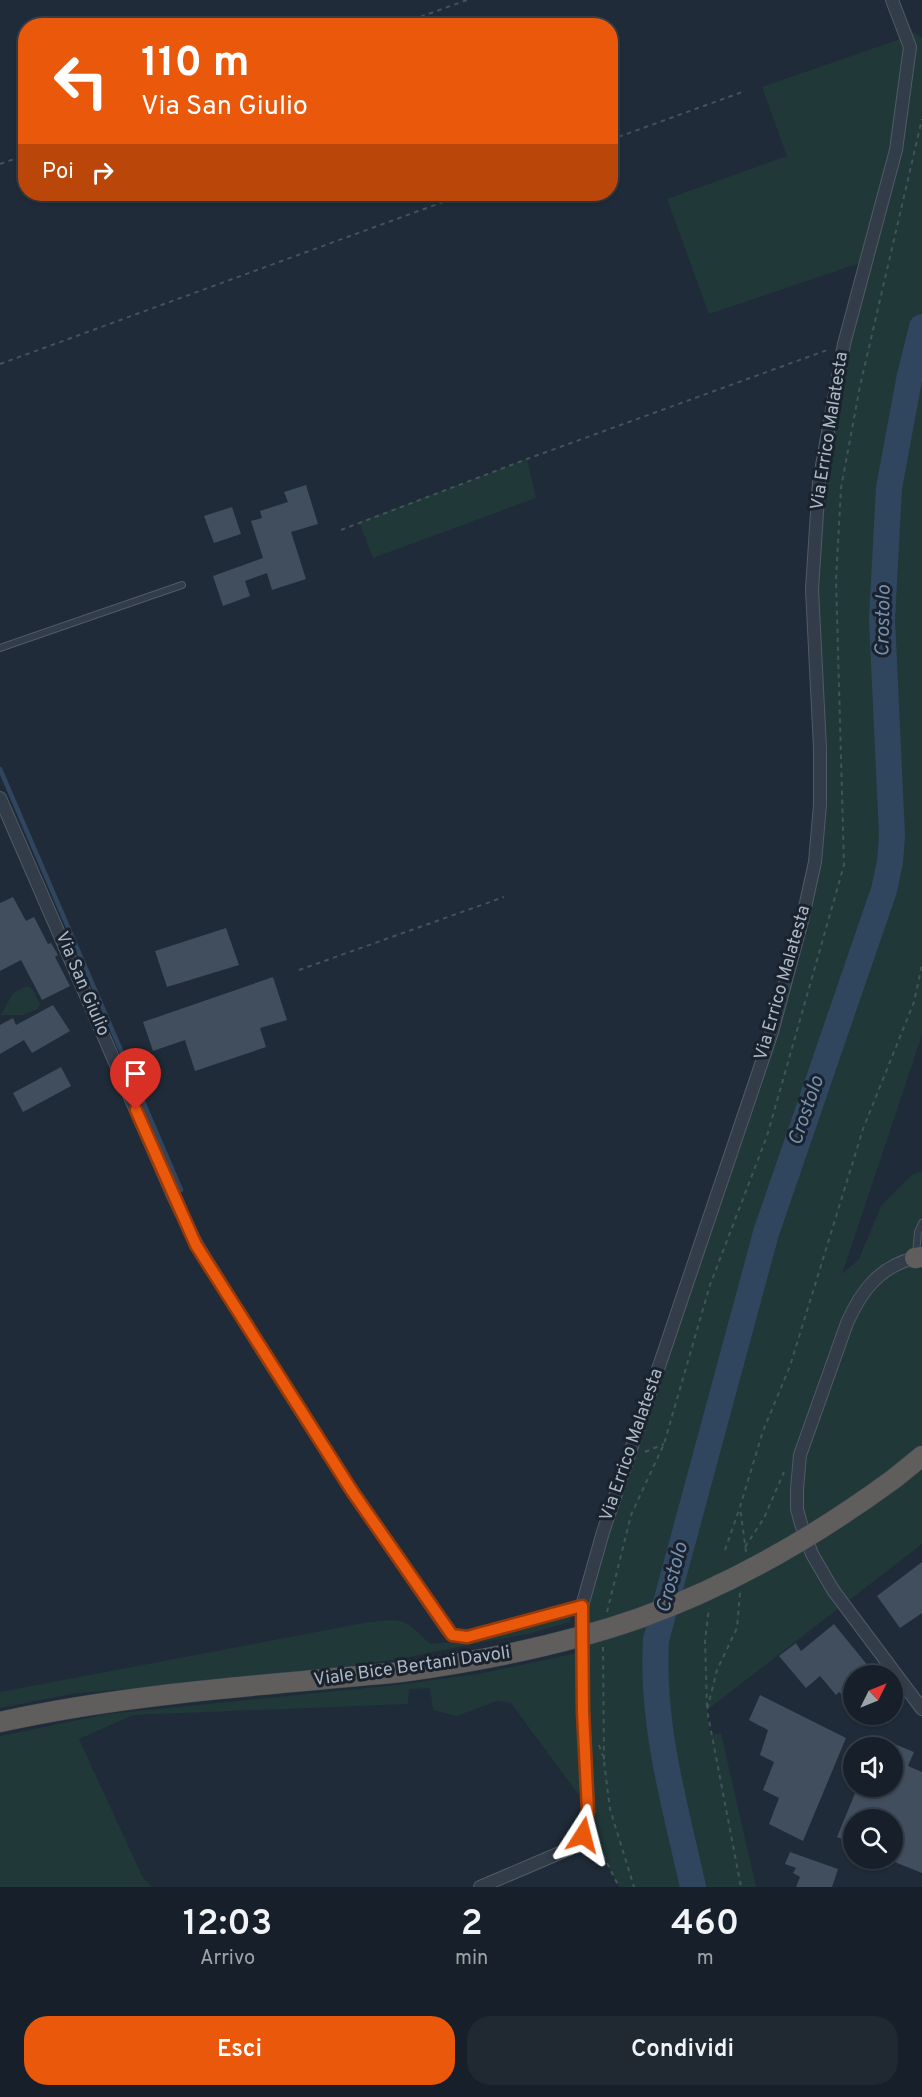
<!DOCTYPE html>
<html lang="it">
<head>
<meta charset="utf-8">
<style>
	body { margin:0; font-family:Overpass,sans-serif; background:#202832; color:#f1f3f6; height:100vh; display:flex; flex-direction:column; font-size:22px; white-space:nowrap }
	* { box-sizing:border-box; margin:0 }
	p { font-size:20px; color:#9ea3a8 }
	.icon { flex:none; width:33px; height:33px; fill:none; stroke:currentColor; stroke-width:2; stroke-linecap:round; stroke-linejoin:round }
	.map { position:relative; height:1887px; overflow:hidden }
	.drawer { display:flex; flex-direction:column; background:#17202a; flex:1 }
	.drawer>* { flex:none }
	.guide { position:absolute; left:18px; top:18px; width:600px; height:183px; border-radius:24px; box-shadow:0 2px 4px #0004,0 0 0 2px #363e47; background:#ea580c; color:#fff; overflow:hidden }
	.needle { width:39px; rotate:47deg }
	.fabs { position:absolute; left:843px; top:1665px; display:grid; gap:12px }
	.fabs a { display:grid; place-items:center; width:60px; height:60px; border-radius:50%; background:#17202a; box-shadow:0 2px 4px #0004,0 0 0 2px #363e47; font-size:30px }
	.pin { position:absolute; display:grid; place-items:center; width:51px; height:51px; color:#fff; margin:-62px -26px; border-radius:50% 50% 50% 0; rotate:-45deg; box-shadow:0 0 6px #0007 }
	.pin .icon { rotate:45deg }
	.me { position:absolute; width:66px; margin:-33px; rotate:9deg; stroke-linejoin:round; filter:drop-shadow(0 0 4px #0008) }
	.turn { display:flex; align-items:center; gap:21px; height:126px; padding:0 24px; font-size:27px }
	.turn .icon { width:78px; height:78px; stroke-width:2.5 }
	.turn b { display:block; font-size:42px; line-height:51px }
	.then { display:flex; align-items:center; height:57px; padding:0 24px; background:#0003; gap:12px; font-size:22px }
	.eta { display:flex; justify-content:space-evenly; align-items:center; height:102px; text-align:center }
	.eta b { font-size:36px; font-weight:600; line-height:42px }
	.cta { display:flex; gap:12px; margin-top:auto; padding:12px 24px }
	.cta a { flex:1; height:69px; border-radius:24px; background:#ea580c; color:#fff; font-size:24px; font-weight:600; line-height:69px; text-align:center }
	.cta a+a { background:#202832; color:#f1f3f6 }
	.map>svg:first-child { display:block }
</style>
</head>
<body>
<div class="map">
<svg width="922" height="1887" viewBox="0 0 922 1887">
	<rect width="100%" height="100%" fill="#1f2b38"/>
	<path fill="#213839" d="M907,28L922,38V1035L842,1274L859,1259L881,1206L912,1175L922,1171V1544L707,1710L710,1735L721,1733L756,1887H619L594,1837L584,1611L605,1532L776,1027L818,859L817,518L838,386L869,260L709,314L667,199L787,156L762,87L909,36Z
		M527,459L536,498L373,558L359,522Z
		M27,986L32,988L40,1004L38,1009L22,1015H1L13,993Z
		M571,1617L570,1622L531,1633L398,1659L317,1671L72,1694L0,1708V1692L369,1622C404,1618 405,1619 430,1644L463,1641Z
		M577,1653L584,1787L578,1794L511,1703L497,1701L457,1716L433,1710L430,1688L409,1689L408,1704L133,1715L79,1739L143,1878L152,1887H0V1736L108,1714L397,1685L478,1674Z"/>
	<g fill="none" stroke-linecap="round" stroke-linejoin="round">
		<path stroke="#30465f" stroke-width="4.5" d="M0,769L181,1190"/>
		<path stroke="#30465f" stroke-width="26" d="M693,1887C675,1805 651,1725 656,1640L766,1233L884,890L890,862L892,835L882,619L889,488L909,380L922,327"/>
	</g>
	<path fill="#404e5e" d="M306,485L318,524L291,532L306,579L272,590L267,573L245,581L250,596L223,606L213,576L263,558L251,521L262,518L260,511L288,502L284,492Z
		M232,507L241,534L214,543L204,516Z
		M13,897L26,921L34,917L48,944L51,943L58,955L55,957L70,986L42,1000L21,960L0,971V903Z
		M226,928L239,965L167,987L155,951Z
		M273,977L287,1020L260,1028L266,1047L195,1071L185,1040L153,1051L143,1022Z
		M53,1005L70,1031L32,1053L24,1040L0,1054V1025L13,1018L16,1025Z
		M61,1067L71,1086L23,1112L13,1093Z
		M922,1562V1613L900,1628L877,1596Z
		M834,1624L869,1667L860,1676H854V1695L847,1700L839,1692L836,1695L820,1676L806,1688L779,1656L796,1643L801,1651Z
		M760,1695L846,1738L803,1841L769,1824L779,1798L763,1790L774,1762L760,1755L768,1730L749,1720Z
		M892,1743L914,1752L908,1766L922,1772V1873L892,1861V1820H854V1844L837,1837L858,1786H892Z
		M790,1852L838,1869L832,1887H796L800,1877L793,1873L796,1868L785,1864Z"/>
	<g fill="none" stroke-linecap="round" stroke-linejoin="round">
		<defs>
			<path id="service" d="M0,648L182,585
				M916,1254L918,1232L922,1223"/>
			<path id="minor" d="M0,798L174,1198L197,1245L262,1350L352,1491L447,1629L452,1635L467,1637L582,1606
				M915,1258C880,1266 861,1291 847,1323L800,1455L797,1489V1509L801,1524L812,1554L833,1590L922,1709
				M480,1887L569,1849L583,1835L588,1811L583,1711L582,1606L603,1532L772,1032L802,921L815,862L820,805V748L812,589L819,482L844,344L896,150L910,47L892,0"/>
			<path id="trunk" d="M915,1258L922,1257
				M895,1478L922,1456
				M0,1722C131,1693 267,1685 401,1672"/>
		</defs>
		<use href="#service" stroke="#505b67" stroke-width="8"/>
		<use href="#minor" stroke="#505b67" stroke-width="14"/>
		<use href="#trunk" stroke="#3d4853" stroke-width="21"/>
		<path stroke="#3f5557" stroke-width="2" stroke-dasharray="4.5 4.5" stroke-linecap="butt" d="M395,26L467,0
			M610,140L745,91
			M0,164L26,155
			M0,364L465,194
			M341,530L527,459L830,349
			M299,970L504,897
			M645,1452L664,1444
			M745,1547L764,1518L784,1472
			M725,1550L739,1510
			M746,1552L740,1507L763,1431L790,1366L863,1129L914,1002L922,965
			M740,1593L737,1628L717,1670L707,1710L741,1887
			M607,1612L631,1515L664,1444L710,1285L767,1136L844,865L836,580L841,488L860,386L922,119
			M603,1647L604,1761
			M707,1707L705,1641L709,1608
			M599,1745L603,1756
			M604,1762L610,1809L634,1887
			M595,1839L619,1887"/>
		<use href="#service" stroke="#333d49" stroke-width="6"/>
		<use href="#minor" stroke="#333d49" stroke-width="12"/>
		<use href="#trunk" stroke="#605e5c" stroke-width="20"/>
		<defs>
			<path id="trunk-bridge" d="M401,1672C482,1661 563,1645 640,1618C732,1585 816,1536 895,1478"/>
		</defs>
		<use href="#trunk-bridge" stroke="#3d4853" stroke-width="21" stroke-linecap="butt"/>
		<use href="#trunk-bridge" stroke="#605e5c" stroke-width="20"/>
	</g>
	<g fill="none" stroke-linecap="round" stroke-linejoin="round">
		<defs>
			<path id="route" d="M136,1110L196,1245L352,1491L452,1635L467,1637L582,1606L583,1712L588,1811L583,1835"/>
		</defs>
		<use href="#route" stroke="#983908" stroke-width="15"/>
		<use href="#route" stroke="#ea580c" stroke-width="10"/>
	</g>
	<g text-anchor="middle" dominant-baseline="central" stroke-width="6" stroke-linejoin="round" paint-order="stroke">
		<g font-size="18" fill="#adb8c6" stroke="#19222d">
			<text transform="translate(830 431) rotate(-81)">Via Errico Malatesta</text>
			<text transform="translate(783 983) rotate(-74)">Via Errico Malatesta</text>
			<text transform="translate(82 984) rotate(67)">Via San Giulio</text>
			<text transform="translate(632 1445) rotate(-71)">Via Errico Malatesta</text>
			<text transform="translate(412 1667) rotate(-8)">Viale Bice Bertani Davoli</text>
		</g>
		<g font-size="20" font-style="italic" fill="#748fb0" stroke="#19222d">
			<text transform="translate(884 621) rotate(-89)">Crostolo</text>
			<text transform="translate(807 1111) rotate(-71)">Crostolo</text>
			<text transform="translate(673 1578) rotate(-75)">Crostolo</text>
		</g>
	</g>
</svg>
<div class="fabs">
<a><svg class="needle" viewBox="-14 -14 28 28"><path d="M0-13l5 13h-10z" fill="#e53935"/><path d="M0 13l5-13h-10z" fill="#9ea3a8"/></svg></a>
<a><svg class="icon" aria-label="sound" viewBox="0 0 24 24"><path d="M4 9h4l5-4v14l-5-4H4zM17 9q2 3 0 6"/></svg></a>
<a><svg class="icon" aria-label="search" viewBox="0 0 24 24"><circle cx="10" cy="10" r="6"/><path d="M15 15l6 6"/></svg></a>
</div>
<div class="pin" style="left:136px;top:1110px;background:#d93025"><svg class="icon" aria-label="arrive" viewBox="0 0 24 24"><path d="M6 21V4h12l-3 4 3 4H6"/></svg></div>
<svg class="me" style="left:583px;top:1835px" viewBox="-20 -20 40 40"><path d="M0-17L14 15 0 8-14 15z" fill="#ea580c" stroke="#fff" stroke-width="4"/></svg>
<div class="guide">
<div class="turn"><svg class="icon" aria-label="left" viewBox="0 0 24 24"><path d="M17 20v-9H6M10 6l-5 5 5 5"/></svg><div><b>110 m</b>Via San Giulio</div></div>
<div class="then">Poi<svg class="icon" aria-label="right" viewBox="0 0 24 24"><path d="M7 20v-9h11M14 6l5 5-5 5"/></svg></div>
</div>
</div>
<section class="drawer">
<div class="eta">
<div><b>12:03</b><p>Arrivo</p></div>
<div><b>2</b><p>min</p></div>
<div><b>460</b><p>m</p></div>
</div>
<div class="cta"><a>Esci</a><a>Condividi</a></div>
</section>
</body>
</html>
